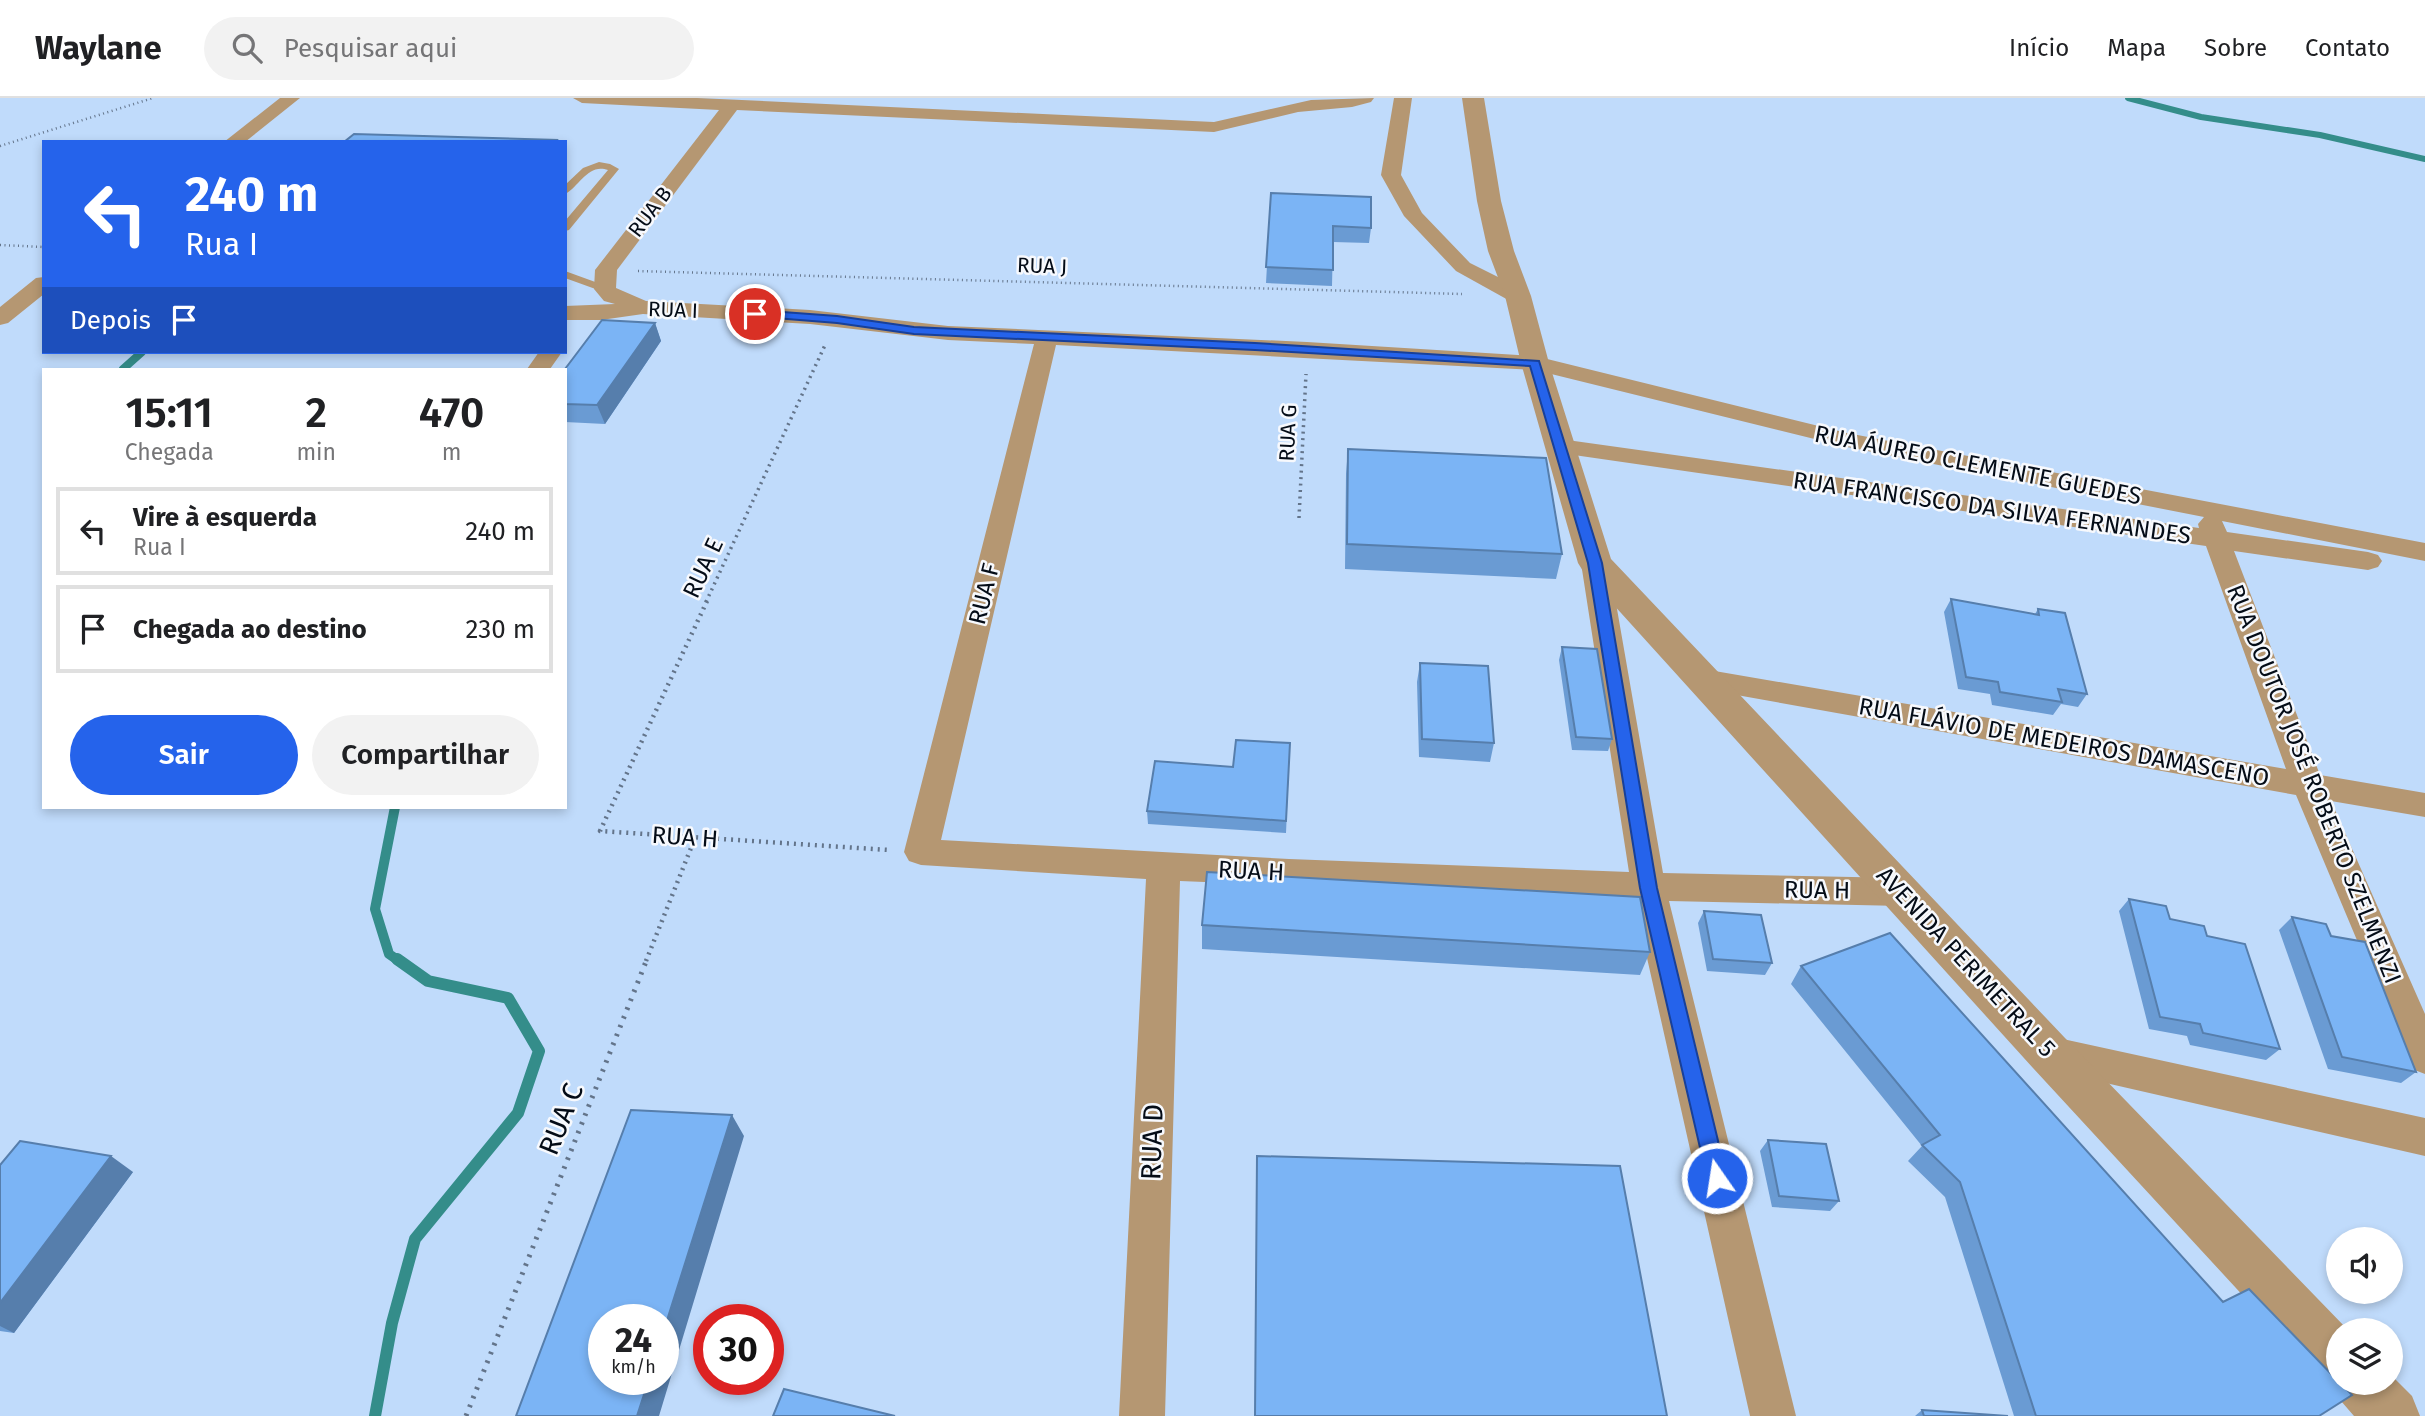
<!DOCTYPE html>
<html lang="pt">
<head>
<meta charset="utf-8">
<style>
	body { margin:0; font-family:"Fira Sans",sans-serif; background:#f2f2f2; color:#202124; height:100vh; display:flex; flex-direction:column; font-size:26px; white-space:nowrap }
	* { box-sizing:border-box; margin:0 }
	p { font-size:23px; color:#757577 }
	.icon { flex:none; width:38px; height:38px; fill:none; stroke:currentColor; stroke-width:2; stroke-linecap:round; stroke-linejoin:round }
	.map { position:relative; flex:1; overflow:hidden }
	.panel { position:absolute; left:42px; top:270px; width:525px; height:441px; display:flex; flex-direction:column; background:#fff; border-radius:0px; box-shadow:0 4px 10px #0003 }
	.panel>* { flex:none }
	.hud { position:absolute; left:42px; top:42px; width:525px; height:214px; border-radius:0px; box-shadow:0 4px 10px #0003; background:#2563eb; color:#fff; overflow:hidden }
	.controls { position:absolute; left:2326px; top:1129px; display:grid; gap:14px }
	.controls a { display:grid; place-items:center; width:77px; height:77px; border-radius:50%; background:#fff; box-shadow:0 4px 10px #0003; font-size:35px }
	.speed { position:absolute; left:588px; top:1206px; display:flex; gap:14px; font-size:35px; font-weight:700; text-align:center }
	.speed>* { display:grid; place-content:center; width:91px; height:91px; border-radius:50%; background:#fff; box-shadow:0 4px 10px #0003; line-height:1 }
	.speed small { font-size:18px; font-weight:400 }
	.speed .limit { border:10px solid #d22; background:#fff; color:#111 }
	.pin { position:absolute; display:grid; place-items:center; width:60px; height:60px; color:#fff; margin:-30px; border:4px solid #fff; border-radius:50%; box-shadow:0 2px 7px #0007 }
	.me { position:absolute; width:77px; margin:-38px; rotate:347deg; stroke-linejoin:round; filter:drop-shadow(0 0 5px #0008) }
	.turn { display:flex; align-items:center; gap:24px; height:147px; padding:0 28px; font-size:32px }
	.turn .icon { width:91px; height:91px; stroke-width:2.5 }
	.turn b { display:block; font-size:49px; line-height:60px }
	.then { display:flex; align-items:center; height:66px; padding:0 28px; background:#0003; gap:14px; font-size:26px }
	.eta { display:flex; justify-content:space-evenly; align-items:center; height:119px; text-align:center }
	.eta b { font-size:42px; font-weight:600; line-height:49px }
	.button { display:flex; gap:14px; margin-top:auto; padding:14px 28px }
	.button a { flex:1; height:80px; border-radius:42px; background:#2563eb; color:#fff; font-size:28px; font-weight:600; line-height:80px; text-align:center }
	.button a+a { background:#f2f2f2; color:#202124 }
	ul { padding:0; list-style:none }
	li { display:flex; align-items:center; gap:21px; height:88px; margin:0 14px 10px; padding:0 14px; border:4px solid #e0e0e0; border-radius:0px }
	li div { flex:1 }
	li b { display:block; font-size:26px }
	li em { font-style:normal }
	header { display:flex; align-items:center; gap:42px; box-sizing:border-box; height:98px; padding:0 35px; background:#fff; border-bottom:2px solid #e0e0e0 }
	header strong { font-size:33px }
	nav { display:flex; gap:38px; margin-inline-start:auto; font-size:24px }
	.search { width:490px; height:63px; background:#f2f2f2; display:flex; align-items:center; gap:18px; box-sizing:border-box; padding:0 24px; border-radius:38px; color:#757577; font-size:26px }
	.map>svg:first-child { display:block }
</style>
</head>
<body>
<header>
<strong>Waylane</strong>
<div class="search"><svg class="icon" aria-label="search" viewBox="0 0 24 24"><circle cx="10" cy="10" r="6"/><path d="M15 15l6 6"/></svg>Pesquisar aqui</div>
<nav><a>Início</a><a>Mapa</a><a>Sobre</a><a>Contato</a></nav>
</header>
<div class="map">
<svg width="2425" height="1318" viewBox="0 0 2425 1318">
	<rect width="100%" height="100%" fill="#c0dbfb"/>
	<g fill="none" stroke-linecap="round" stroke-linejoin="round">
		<path stroke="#348d8a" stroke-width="6" d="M2128,0L2201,19L2320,37L2425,61"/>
		<path stroke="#348d8a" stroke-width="8" d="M123,271L142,254"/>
		<path stroke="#348d8a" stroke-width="10" d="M395,709L375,811L389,856L399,863"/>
		<path stroke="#348d8a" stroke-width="12" d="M375,1318L392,1225L415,1141L518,1015L539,953L508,900L428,883L397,861"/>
		<path stroke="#63748a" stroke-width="2.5" stroke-dasharray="1 3.5" stroke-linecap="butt" d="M0,48L153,0
			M0,147L44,149
			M638,173L1462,196"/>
		<path stroke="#63748a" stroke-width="3.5" stroke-dasharray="2 4.5" stroke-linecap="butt" d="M1299,420L1306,276
			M706,504L826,245"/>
		<path stroke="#63748a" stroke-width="4.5" stroke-dasharray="2 5" stroke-linecap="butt" d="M707,503L600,733L889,752
			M646,863L695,740"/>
		<path stroke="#63748a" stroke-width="5" stroke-dasharray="2.5 7" stroke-linecap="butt" d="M466,1318L647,861"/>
		<path fill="#b59772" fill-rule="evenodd" d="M599,64L610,66L619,71L569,132L565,133V123L608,72C588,65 580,88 565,96V87L583,70Z
			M565,173L609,189L610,191L601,193L565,180Z"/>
		<path fill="#b59772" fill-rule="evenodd" d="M280,0H300L245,44H224Z
			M573,0H697L1214,24L1311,2L1374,0L1371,4L1352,9L1298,14L1214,34L737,12L617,172L616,190L646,203L810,212L948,228L1307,244L1535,258L1847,335L2425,445V463L2222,423L2227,434L2368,454L2378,457L2382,463L2378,469L2368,472L2234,453L2320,677L2425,695V719L2331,703L2425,916V976L2412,971L2406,959L2296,697L1703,591L1692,588L1688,581L1692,574L1703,571L2286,671L2206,448L1560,355L1551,353L1548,348L1551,343L1560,341L2199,430L2198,426L2204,419L1847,349L1535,272L1056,247L941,742L1289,761L1629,774L1581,465L1585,459L1595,456L1605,459L1609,465L1663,775L1902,780L1914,784L1919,794L1914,804L1902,808L1669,803L1796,1318H1750L1634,802L1180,783L1165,1318H1119L1146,781L921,767L909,763L904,754L1034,246L948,242L810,226L643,216L601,222H565V208L615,206L604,203L594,191L595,172L719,12L582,5Z
			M1394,0H1412L1401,77L1422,115L1470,165L1526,193L1529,198L1526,203H1510L1456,173L1404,118L1381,77Z
			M44,179V196L8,225L0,227V209L36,180Z
			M539,254H562L550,271H527Z
			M2049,938L2425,1020V1058L2049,972L2036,967L2030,955L2036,943Z"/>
		<path fill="#b59772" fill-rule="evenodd" d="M1462,0H1484L1501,103L1514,153L1531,198L1549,265L1611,461L2065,940L2348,1232H2338V1284H2390V1276L2412,1298L2420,1318H2354L2341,1303L2334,1286L2319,1280L2033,970L1583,473L1578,465L1521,265L1505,198L1488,153L1477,103Z"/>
	</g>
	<path fill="#6a9bd3" d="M1271,95L1371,130L1369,145L1333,144L1332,188L1266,185Z
		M655,225L661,243L605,326L565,324V271Z
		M1348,351L1562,456L1556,481L1345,471L1346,376Z
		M1951,501L2035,516L2038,511L2087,596L2078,609L2061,606L2053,617L1992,607L1990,596L1958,591L1944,514Z
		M1562,549L1612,641L1608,653L1572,652L1559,562Z
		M1420,565L1494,645L1490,664L1419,659L1417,584Z
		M1290,645L1286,735L1148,726L1147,713L1233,669Z
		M2129,801L2170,821L2207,838L2280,951L2266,962L2190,947L2187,938L2149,931L2119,813Z
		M1704,813L1772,865L1765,877L1707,873L1698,825Z
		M2292,819L2331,838L2416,974L2401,985L2328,971L2279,832Z
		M1202,827L1650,854L1640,877L1202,851Z
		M1801,868L2319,1318H2014L1945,1099L1908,1063L1922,1048L1791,886Z
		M1768,1042L1839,1103L1830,1113L1772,1109L1760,1053Z
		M1257,1058L1667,1318H1255Z
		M0,1067L133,1074L14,1235L0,1233Z
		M1922,1312L2008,1318H1915Z"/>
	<path fill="#567eac" d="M655,225L661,243L605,326L597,307Z
		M732,1017L744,1038L659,1318H637L649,1281H663V1235Z
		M111,1058L133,1074L14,1235L0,1228V1205Z"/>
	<path fill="#7bb4f5" stroke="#567eac" stroke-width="2" d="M354,36L557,42L556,44H344Z
		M1271,95L1371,99V130L1333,128V172L1266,169Z
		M602,222L655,225L597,307L565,306V271Z
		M1348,351L1546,360L1562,456L1347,446Z
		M1951,501L2039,517L2038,511L2065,515L2087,596L2058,591L2062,604L2000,594L1998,584L1966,579Z
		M1562,549L1597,551L1612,641L1576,639Z
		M1420,565L1488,568L1494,645L1422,641Z
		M1236,642L1290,645L1286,723L1147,713L1155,663L1233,669Z
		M1207,774L1640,799L1650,854L1202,827Z
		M2129,801L2166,808L2170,821L2204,828L2207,838L2245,846L2280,951L2203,935L2200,926L2160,919Z
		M1704,813L1761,817L1772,865L1713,861Z
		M2292,819L2326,826L2331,838L2365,844L2416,974L2342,959Z
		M1890,835L2223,1204L2249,1191L2338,1283V1284H2340L2352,1297L2319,1318H2036L1960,1084L1922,1047L1940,1037L1801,868Z
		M631,1012L732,1017L663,1235V1222H604V1281H649L637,1318H516Z
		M1768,1042L1826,1046L1839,1103L1779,1098Z
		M20,1043L111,1058L0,1205V1067Z
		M1257,1058L1620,1068L1667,1318H1255Z
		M784,1291L895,1318H773Z
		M1922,1312L2008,1318H1924Z"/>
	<path fill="#2563eb" stroke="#184099" stroke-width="2" d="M755,212L837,218L914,229L1255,245L1539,263L1602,465L1657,790L1727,1080L1724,1087L1717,1090L1710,1087L1707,1080L1640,790L1588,465L1530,268L1255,252L914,236L837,225L751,218V213Z"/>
	<g text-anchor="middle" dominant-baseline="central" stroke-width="5" stroke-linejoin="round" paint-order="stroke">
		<g font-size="21" fill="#040c17" stroke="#f7f9fd">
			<text transform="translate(650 114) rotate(-53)">RUA B</text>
			<text transform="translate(1042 168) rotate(2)">RUA J</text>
			<text transform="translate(673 212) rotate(2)">RUA I</text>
			<text transform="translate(1288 335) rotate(-87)">RUA G</text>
		</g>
		<g font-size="24" fill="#040c17" stroke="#f7f9fd">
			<text transform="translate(1978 367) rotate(11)">RUA ÁUREO CLEMENTE GUEDES</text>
			<text transform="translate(1992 410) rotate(8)">RUA FRANCISCO DA SILVA FERNANDES</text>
			<text transform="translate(703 470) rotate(-65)">RUA E</text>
			<text transform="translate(984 496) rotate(-76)">RUA F</text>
			<text transform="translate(2064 644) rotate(10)">RUA FLÁVIO DE MEDEIROS DAMASCENO</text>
			<text transform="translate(2314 686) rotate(68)">RUA DOUTOR JOSÉ ROBERTO SZELMENZI</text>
			<text transform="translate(685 739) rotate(4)">RUA H</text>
			<text transform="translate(1251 773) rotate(3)">RUA H</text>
			<text transform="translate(1817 792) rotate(1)">RUA H</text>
			<text transform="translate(1966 864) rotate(47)">AVENIDA PERIMETRAL 5</text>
		</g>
		<g font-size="28" fill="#040c17" stroke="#f7f9fd">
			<text transform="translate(561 1021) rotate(-68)">RUA C</text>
			<text transform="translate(1152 1044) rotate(-88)">RUA D</text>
		</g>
	</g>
</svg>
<div class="controls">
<a><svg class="icon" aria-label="sound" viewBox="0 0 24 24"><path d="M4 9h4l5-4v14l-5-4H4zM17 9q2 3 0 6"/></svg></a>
<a><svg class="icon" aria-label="layers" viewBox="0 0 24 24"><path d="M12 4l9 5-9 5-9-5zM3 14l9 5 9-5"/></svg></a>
</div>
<div class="speed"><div>24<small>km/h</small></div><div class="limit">30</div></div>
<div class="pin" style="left:755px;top:216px;background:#d93025"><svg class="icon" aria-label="arrive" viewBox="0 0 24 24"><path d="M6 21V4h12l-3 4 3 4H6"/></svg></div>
<svg class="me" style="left:1717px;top:1080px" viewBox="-20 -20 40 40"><circle r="17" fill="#2563eb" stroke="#fff" stroke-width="3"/><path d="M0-11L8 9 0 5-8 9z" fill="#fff"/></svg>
<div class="hud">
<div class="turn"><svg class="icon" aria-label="left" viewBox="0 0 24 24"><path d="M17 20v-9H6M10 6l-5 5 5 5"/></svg><div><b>240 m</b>Rua I</div></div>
<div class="then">Depois<svg class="icon" aria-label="arrive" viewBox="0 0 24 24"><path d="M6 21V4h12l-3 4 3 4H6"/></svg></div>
</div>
<section class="panel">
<div class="eta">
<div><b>15:11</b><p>Chegada</p></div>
<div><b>2</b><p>min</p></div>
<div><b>470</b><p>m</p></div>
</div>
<ul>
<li><svg class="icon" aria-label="left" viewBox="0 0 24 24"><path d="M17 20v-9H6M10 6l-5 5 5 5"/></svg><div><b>Vire à esquerda</b><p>Rua I</p></div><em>240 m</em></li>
<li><svg class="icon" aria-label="arrive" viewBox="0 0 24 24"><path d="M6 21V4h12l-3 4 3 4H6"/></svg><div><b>Chegada ao destino</b></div><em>230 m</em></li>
</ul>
<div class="button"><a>Sair</a><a>Compartilhar</a></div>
</section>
</div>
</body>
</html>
